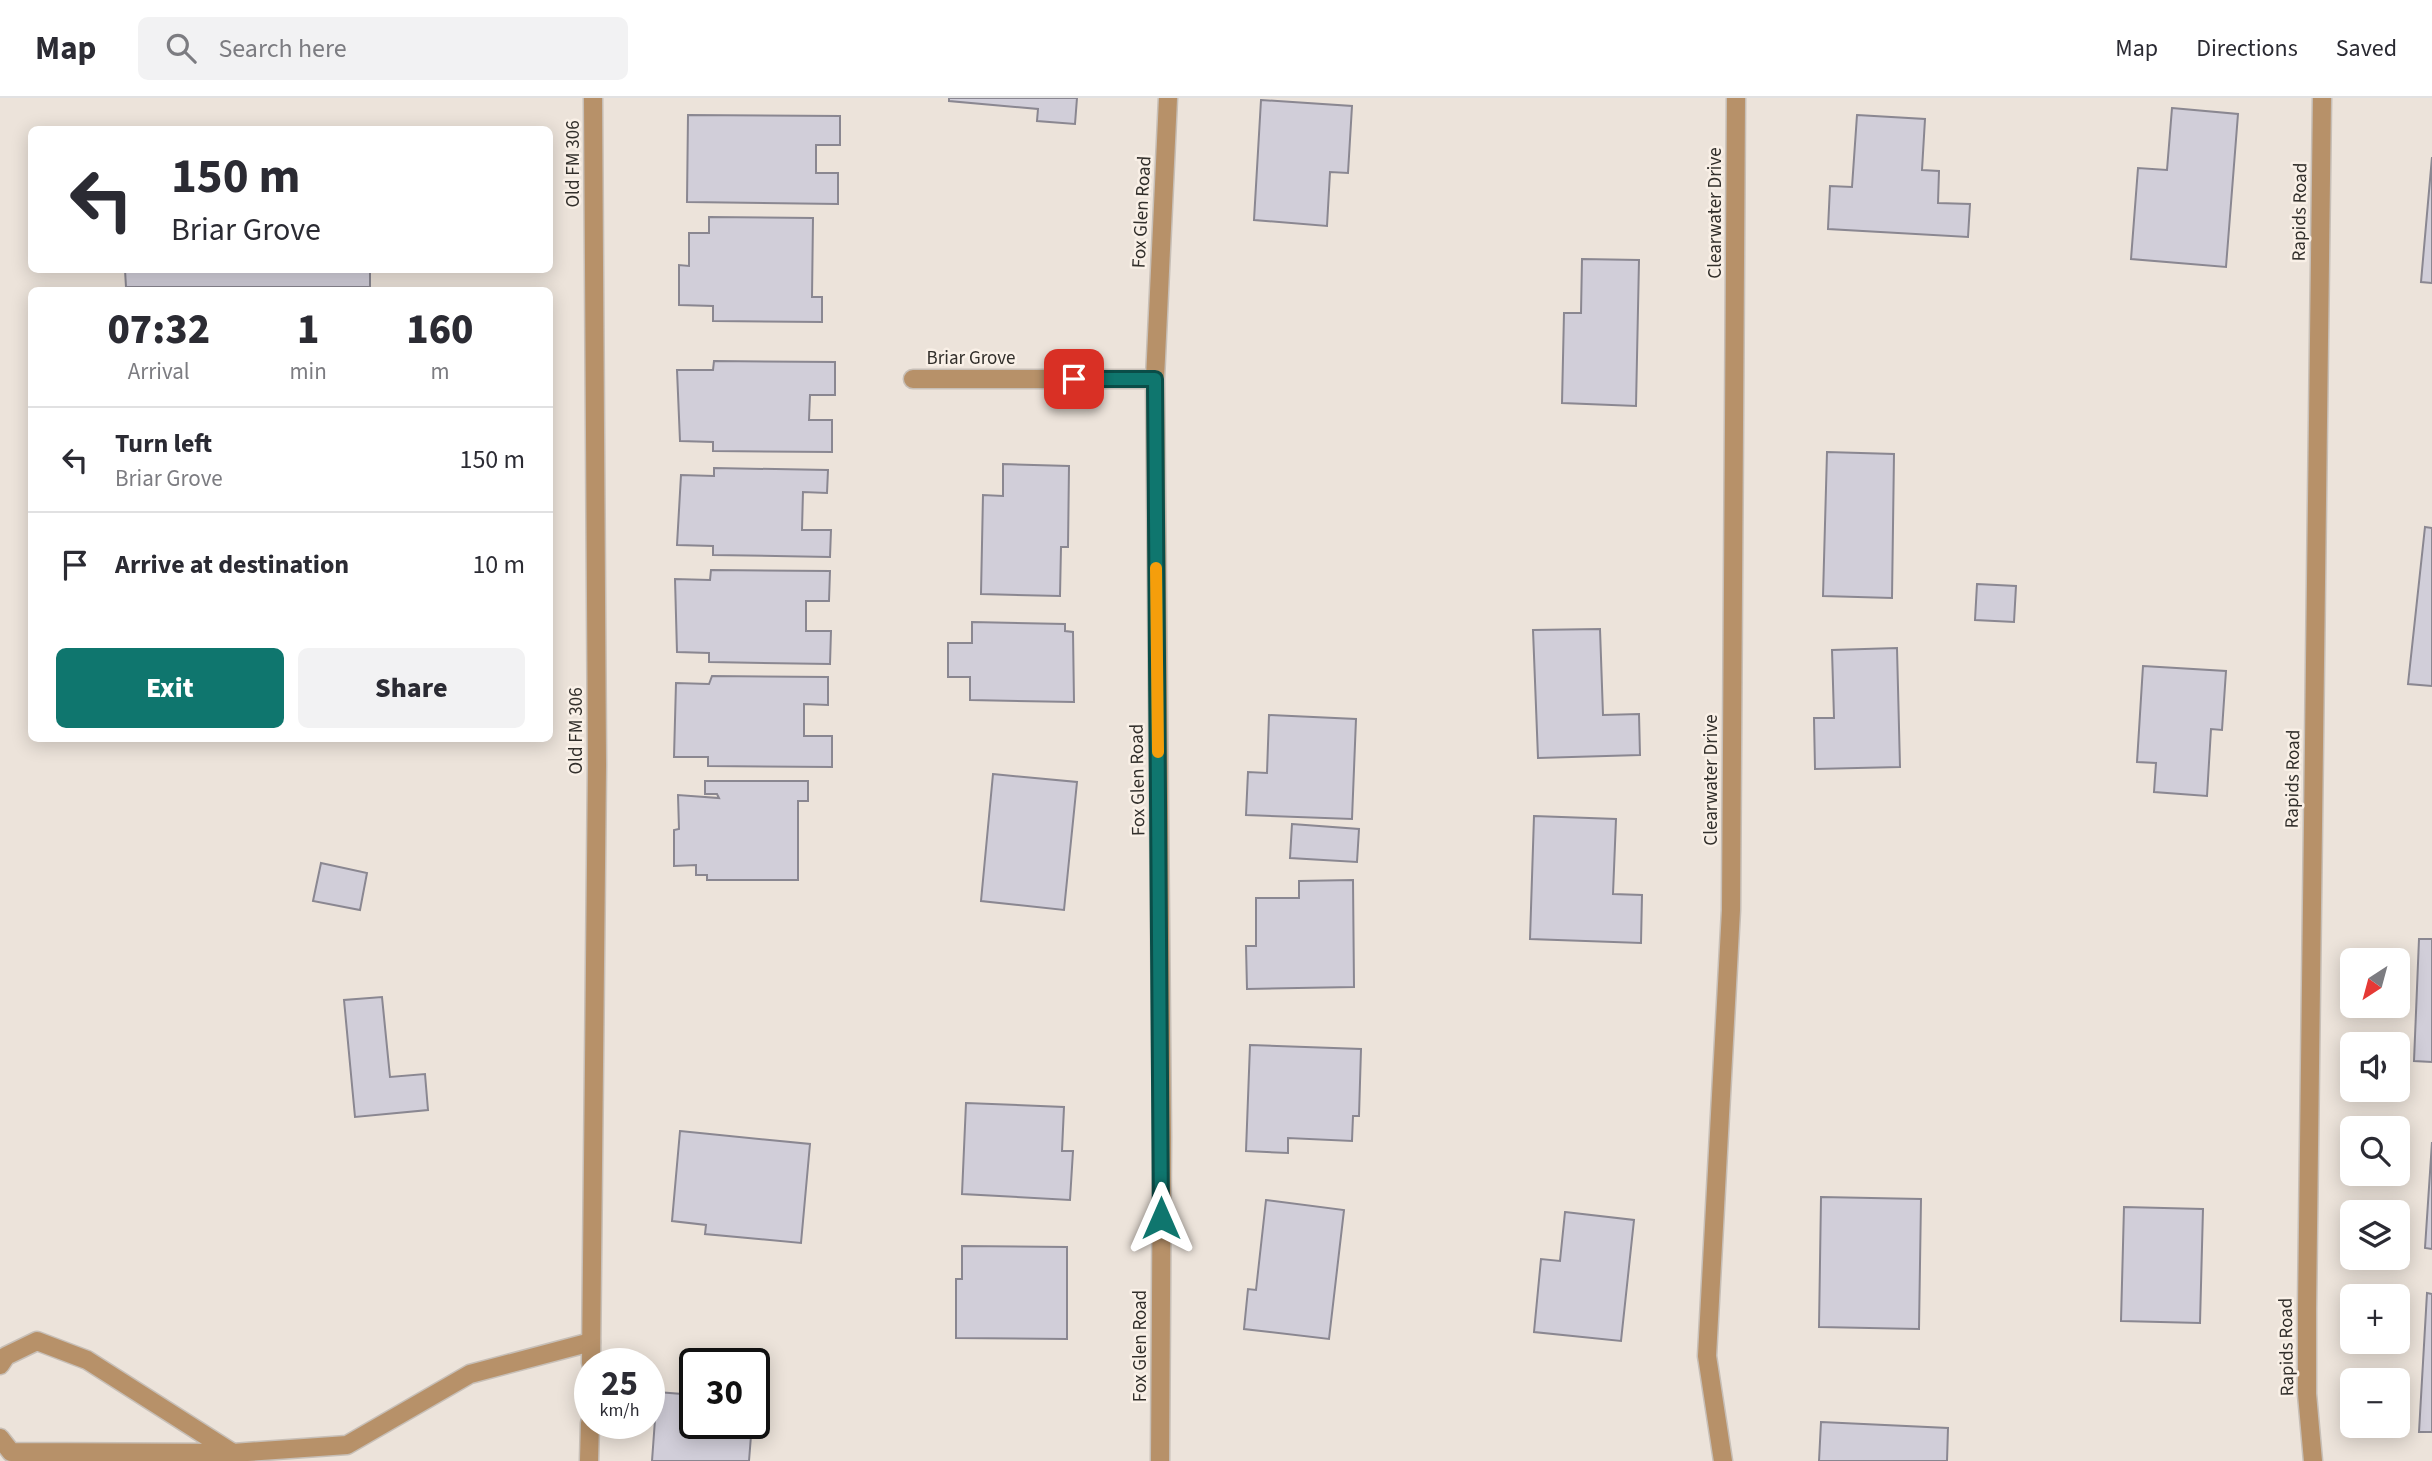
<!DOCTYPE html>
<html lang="en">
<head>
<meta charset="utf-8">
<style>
	body { margin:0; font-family:"Source Sans 3",sans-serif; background:#f2f2f3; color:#2b2b33; height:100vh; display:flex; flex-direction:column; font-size:26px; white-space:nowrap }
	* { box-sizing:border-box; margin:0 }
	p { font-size:23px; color:#7c7c81 }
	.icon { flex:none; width:38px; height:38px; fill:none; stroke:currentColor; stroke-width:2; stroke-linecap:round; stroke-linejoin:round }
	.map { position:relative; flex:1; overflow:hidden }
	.drawer { position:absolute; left:28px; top:189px; width:525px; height:455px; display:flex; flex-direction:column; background:#fff; border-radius:10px; box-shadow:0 4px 18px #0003 }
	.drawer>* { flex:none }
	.banner { position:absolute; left:28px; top:28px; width:525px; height:147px; border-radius:10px; box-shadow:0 4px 18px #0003; background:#fff; color:#2b2b33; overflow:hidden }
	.needle { width:46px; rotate:216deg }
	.buttons { position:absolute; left:2340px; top:850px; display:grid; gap:14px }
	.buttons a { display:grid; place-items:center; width:70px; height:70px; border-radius:10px; background:#fff; box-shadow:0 4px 18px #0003; font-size:35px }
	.speed { position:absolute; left:574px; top:1250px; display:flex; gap:14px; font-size:35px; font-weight:700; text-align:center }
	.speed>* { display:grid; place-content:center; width:91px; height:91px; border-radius:50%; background:#fff; box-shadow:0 4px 18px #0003; line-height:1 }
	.speed small { font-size:18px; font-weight:400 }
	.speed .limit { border:4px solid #111; border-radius:10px; background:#fff; color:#111 }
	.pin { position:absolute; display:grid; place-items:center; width:60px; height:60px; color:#fff; margin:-30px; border-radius:14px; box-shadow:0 4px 10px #0006 }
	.me { position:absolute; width:77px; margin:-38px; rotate:0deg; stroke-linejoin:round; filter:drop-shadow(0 0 5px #0008) }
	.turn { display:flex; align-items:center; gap:24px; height:147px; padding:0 28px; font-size:32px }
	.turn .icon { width:91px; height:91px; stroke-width:2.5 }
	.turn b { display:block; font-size:49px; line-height:60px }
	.eta { display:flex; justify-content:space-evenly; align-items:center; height:119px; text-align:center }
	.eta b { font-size:42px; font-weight:800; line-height:49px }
	.action { display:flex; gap:14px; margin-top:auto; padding:14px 28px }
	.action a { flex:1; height:80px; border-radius:10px; background:#0f766e; color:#fff; font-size:28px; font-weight:800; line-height:80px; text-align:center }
	.action a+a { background:#f2f2f3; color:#2b2b33 }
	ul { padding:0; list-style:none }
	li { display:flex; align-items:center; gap:21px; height:105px; padding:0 28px; border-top:2px solid #e1e1e2 }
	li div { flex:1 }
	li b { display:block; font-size:26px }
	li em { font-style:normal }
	header { display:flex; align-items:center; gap:42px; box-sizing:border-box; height:98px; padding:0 35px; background:#fff; border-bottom:2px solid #e1e1e2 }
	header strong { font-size:33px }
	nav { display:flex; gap:38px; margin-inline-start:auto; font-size:24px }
	.search { width:490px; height:63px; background:#f2f2f3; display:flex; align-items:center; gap:18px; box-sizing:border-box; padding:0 24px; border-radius:10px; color:#7c7c81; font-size:26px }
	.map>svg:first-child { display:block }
</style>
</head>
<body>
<header>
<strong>Map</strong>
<div class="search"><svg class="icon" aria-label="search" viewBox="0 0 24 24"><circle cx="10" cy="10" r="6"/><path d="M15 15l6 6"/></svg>Search here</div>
<nav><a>Map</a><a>Directions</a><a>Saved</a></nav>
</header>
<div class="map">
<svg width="2432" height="1363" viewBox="0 0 2432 1363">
	<rect width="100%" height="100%" fill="#ece3da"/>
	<path fill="#d1ced9" stroke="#8a8791" stroke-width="2" d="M949,0H1077L1075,26L1037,23L1038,11L949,3Z
		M1261,2L1352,8L1348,75L1330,74L1327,128L1254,122Z
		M2172,10L2238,16L2226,169L2131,161L2138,70L2167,72Z
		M688,17L840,18V47H816V75H838V106L687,104Z
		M1857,17L1925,21L1922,72L1939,73L1938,105L1970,106L1968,139L1828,131L1830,88L1852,89Z
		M2432,59V185L2421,184Z
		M709,119L813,120L812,199H822V224L713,223V208L679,207V167L689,168V135H709Z
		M1582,161L1639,162L1636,308L1562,305L1564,215H1581Z
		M125,172H370V189H126Z
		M714,263L835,264V297H810L809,322H832V354L713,353V344L680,343L677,272H713Z
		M1827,354L1894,356L1892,500L1823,498Z
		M1003,366L1069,368L1068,449H1061L1060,498L981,496L983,397L1003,398Z
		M714,370L828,372L827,395L803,394L802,432H831L830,459L713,457V448L677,447L681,377L714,378Z
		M2425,429L2432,430V588L2408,586Z
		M711,472L830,473L829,503H806V533H831L830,566L709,564V555L677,554L675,481L710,482Z
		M1977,486L2016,488L2014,524L1975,522Z
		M972,524L1065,526V533L1073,534L1074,604L970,602V579H948V545H972Z
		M1600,531L1603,617L1639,616L1640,657L1538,660L1533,532Z
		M1897,550L1900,669L1815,671L1814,620H1834L1832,552Z
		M2143,568L2226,573L2222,632L2211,631L2207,698L2154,694L2156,665L2137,664Z
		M712,578L828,579V607L804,606V638H832V669L708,668V659H674L676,585L709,586Z
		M1269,617L1356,621L1352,721L1246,717L1248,674L1267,675Z
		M993,676L1077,684L1064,812L981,803Z
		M705,683H808V703H798V782H707V777H696V767L674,768V732L679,731L678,697L719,700L717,696H705Z
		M1534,718L1616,721L1613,796L1642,797L1641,845L1530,841Z
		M1292,726L1359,731L1357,764L1290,760Z
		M321,765L367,775L360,812L313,803Z
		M1353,782L1354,889L1247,891L1246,848H1256V800H1299V783Z
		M2419,841H2432V964L2414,963Z
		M382,899L390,979L425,976L428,1012L355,1019L344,902Z
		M1250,947L1361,951L1359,1018H1353L1352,1043L1288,1040V1055L1246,1053Z
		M966,1005L1064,1009L1062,1053H1073L1070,1102L962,1096Z
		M680,1033L810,1046L801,1145L705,1136L706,1127L672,1123Z
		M2432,1044V1151L2425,1150Z
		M1821,1099L1921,1101L1919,1231L1819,1229Z
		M1266,1102L1344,1112L1329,1241L1244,1231L1248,1191L1256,1192Z
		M2124,1109L2203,1111L2200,1225L2121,1223Z
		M1565,1114L1634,1122L1621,1243L1534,1234L1541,1161L1560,1163Z
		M962,1148L1067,1149V1241L956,1240V1181H962Z
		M2427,1195L2432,1196V1334H2419Z
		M657,1294L695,1297V1325H752L749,1363H652Z
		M1821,1324L1948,1330L1947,1363H1819Z"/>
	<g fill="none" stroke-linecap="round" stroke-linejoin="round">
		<defs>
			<path id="service" d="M0,1267L6,1258L37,1243L87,1262L233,1355
				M0,1340L11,1354L233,1355L347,1347L470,1276L591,1244"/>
			<path id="minor" d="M913,281H1155
				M1160,1363L1162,1039L1155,281L1168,0
				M1723,1363L1707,1258L1731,812L1736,0
				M2313,1363L2307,1296V1210L2322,0"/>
			<path id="tertiary" d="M591,1265L597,667L593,0
				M589,1363L590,1325"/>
		</defs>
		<use href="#service" stroke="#c7bfb7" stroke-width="21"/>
		<use href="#minor" stroke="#c7bfb7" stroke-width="21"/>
		<use href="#tertiary" stroke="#c7bfb7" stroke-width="21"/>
		<use href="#service" stroke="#b79169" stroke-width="18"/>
		<use href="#minor" stroke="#b79169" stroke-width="18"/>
		<use href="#tertiary" stroke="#b79169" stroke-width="18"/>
	</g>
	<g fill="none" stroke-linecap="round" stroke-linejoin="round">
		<defs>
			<path id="route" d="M1074,281H1155L1161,1120"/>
		</defs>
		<use href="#route" stroke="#0a4d48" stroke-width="18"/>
		<use href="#route" stroke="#0f766e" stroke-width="12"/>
		<path stroke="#f59e0b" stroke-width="12" d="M1156,470L1158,654"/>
	</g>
	<g text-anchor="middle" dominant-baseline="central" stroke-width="5" stroke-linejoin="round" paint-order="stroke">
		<g font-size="19" fill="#322f2b" stroke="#f9f0e7">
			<text transform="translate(573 66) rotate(-90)">Old FM 306</text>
			<text transform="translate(1142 114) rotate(-87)">Fox Glen Road</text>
			<text transform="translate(2300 114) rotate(-89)">Rapids Road</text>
			<text transform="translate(1715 115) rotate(-90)">Clearwater Drive</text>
			<text x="971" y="260">Briar Grove</text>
			<text transform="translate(576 633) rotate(-90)">Old FM 306</text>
			<text transform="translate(2293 681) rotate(-89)">Rapids Road</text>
			<text transform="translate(1138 682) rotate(-91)">Fox Glen Road</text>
			<text transform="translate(1711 682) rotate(-90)">Clearwater Drive</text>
			<text transform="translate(1140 1248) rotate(-90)">Fox Glen Road</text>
			<text transform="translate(2287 1249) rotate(-91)">Rapids Road</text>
		</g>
	</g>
</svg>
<div class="buttons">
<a><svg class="needle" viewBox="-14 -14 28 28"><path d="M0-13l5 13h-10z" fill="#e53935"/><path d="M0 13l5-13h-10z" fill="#7c7c81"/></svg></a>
<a><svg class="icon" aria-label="sound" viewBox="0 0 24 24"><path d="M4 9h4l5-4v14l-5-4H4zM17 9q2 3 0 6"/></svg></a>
<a><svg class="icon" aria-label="search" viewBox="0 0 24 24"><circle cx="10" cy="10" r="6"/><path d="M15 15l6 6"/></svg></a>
<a><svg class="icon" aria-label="layers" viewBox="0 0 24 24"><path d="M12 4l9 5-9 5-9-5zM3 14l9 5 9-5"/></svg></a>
<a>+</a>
<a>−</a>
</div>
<div class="speed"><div>25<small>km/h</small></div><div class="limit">30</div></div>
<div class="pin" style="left:1074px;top:281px;background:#d93025"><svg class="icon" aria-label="arrive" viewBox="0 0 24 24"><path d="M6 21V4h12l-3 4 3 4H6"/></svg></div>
<svg class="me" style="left:1161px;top:1120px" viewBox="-20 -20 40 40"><path d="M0-17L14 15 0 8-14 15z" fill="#0f766e" stroke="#fff" stroke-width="4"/></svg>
<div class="banner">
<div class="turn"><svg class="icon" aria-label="left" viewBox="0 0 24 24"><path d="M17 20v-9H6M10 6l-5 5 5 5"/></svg><div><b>150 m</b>Briar Grove</div></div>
</div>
<section class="drawer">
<div class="eta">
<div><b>07:32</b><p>Arrival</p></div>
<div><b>1</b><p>min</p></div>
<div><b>160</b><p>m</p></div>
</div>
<ul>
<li><svg class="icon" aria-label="left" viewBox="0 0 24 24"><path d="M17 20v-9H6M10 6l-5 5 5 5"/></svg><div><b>Turn left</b><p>Briar Grove</p></div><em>150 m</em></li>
<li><svg class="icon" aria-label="arrive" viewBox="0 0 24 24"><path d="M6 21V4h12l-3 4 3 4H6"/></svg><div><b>Arrive at destination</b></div><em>10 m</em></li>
</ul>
<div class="action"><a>Exit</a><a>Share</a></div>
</section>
</div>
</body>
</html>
